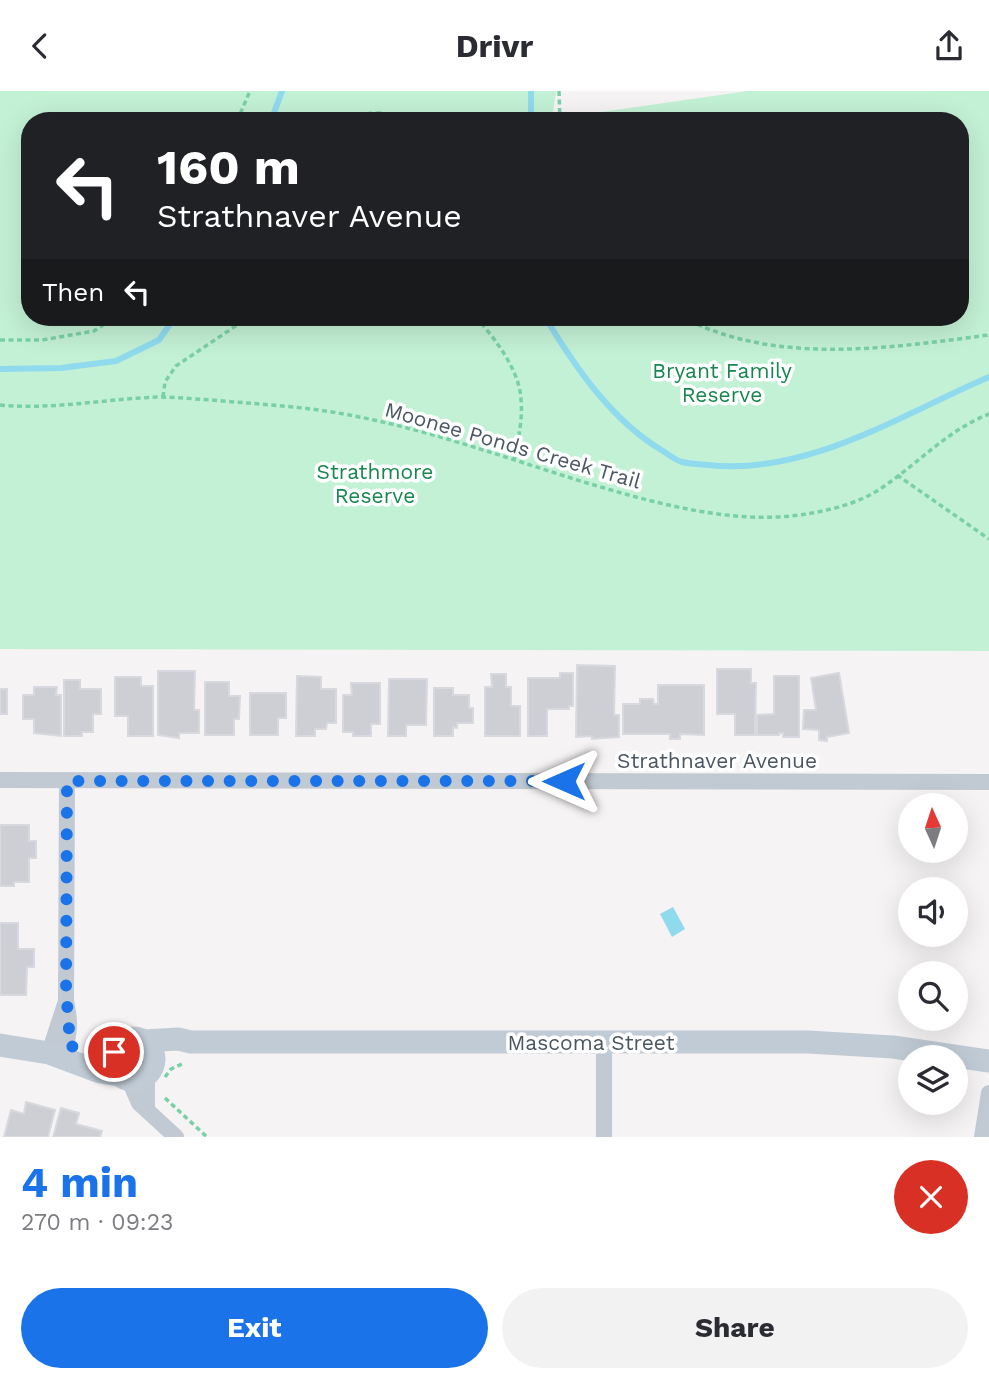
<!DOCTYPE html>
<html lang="en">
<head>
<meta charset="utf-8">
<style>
	body { margin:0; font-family:"Work Sans",sans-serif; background:#f2f2f3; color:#2b2b33; height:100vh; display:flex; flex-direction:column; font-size:26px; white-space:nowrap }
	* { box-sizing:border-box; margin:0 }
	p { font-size:23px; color:#7c7c81 }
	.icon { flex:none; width:38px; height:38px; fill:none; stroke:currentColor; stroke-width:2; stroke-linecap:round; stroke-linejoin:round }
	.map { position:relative; height:1046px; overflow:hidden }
	.panel { display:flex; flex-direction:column; background:#fff; flex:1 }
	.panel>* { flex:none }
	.hud { position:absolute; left:21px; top:21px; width:948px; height:214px; border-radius:28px; box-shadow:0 7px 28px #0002; background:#202124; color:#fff; overflow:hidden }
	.needle { width:46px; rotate:357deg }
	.controls { position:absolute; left:898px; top:702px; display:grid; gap:14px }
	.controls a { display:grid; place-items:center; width:70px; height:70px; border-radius:50%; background:#fff; box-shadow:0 7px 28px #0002; font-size:35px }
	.pin { position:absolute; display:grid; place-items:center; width:60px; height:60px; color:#fff; margin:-30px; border:4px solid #fff; border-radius:50%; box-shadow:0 2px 7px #0007 }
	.me { position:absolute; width:77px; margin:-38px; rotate:270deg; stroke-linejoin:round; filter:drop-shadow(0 0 5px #0008) }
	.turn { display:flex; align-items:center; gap:24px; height:147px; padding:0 21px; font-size:32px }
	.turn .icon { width:91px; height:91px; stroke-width:2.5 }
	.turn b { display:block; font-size:49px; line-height:60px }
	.then { display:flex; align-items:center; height:66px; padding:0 21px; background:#0003; gap:14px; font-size:26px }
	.round { display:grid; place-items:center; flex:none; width:74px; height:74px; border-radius:37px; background:#f2f2f3 }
	.summary { display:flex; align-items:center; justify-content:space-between; height:119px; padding:0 21px }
	h1 { font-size:42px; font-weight:700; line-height:52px; color:#1a73e8 }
	.action { display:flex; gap:14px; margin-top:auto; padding:14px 21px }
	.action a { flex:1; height:80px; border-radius:42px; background:#1a73e8; color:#fff; font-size:28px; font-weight:700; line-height:80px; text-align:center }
	.action a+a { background:#f2f2f3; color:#2b2b33 }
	header { display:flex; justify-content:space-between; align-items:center; height:91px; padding:0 21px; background:#fff; font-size:32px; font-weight:700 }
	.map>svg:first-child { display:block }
</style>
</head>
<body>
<header><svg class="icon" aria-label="back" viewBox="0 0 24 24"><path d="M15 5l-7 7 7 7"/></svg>Drivr<svg class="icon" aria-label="share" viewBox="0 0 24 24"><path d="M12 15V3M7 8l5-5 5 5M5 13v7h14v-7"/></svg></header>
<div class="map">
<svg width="989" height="1046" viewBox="0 0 989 1046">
	<rect width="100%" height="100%" fill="#f5f3f3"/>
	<path fill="#c3f1d5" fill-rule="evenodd" d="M0,0H556L552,28L748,0H989V560L0,558ZM30,30H961V226H30Z"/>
	<path fill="#90daee" d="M673,816L685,838L672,846L660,823Z"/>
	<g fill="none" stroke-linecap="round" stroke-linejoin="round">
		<path stroke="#90daee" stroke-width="6" d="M271,30L282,0
			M531,30V0
			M545,226C575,276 612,330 663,360C669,364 675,369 682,371C690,373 700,373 708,374C808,385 900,324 989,286
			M0,278L61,277L116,270L159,249L175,226"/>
	</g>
	<path fill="#cdcfd5" stroke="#d7d9de" stroke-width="2" d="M577,574L615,575L614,624H619V646L592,648V645L576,646Z
		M717,578H751V592H756L755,644H735V623H717Z
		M158,580H195L194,619H199V642H179V647L158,644Z
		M560,582H573V615H569V618H547V645H528V587H560Z
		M839,582L849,642L827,646V650L819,649V639L803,638L804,619H816L811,587Z
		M491,583H506V596H511V615H520V645H485V596H492Z
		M297,585L321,586V598H336V632H327L326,638H315V645H296Z
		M774,585H799V646H783V642H779V644H757V624L774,623Z
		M115,586H141V595H153V645H128V625H115Z
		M389,588H427L426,634H406V645H388Z
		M64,589H80V598H101V623H93V641H82V645H64Z
		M205,591H229V605H240L239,628H234V644H205Z
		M351,592H380V633H371V645H353V641H343V604H352Z
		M658,594H704V644L680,643V648H670V643H623V613H640V608H653L654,613H658Z
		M34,596H57L56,604H61V645L34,642V628H23V604H34Z
		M434,597H453V604H469V617H473V632H457V637L453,636V645H434Z
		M0,598H7V623H0Z
		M250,602H286V627H278V644H250Z
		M0,734H29V750H36V767H29V791H14V795H0Z
		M0,832H18V858H34V876H27L26,904H0Z
		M26,1011L55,1019L48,1046H4L11,1019L24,1023Z
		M61,1017L79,1022L76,1033L102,1040L100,1046H53Z"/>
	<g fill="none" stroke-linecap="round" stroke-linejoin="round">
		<path stroke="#7ad0a6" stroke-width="3.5" stroke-dasharray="5 3.5" stroke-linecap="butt" d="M559,0L560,30
			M237,30L250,0
			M354,30L359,23L380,22L397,30
			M476,226C495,248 519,278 521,308C523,329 518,349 514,369
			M682,226C775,275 889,257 989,244
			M0,249H42L94,240L115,226
			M163,306L165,291L176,275L249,226
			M0,314C53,319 105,308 158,306C176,306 194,308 211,309C245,312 278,314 311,318C406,330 496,364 587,392C655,412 735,435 806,423C831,419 859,412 880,398C918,373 946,340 989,323
			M897,384L989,448
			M165,986L171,978L184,972
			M165,1007L207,1046"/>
		<path stroke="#c1cad2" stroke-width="16" d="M0,689L989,691
			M49,962L66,910
			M61,967C70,946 71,932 66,910L67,690
			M129,989L139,1012L176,1046
			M147,1018V985
			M604,1046V951
			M982,1046L989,1002"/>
		<path stroke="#c1cbd6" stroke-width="23" d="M112 968a21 21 0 1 1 42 0a21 21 0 1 1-42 0Z
			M144,950L178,948L191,951H808L893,956L989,970
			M0,954L49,962L100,981L119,984"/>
	</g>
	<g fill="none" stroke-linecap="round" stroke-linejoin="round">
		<path stroke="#1a73e8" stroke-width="12" stroke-dasharray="0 21.6" d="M114,961C95,966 84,961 67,953L70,928L66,910L67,690H564"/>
	</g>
	<g text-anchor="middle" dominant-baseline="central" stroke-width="7" stroke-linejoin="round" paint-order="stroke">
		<g font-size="21" fill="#17864f" stroke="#fff">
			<text x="722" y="279">Bryant Family<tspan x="722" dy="24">Reserve</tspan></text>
			<text x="375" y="380">Strathmore<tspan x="375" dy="24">Reserve</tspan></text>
		</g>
		<g font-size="21" fill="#4a5661" stroke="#fff">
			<text transform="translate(513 354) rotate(16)">Moonee Ponds Creek Trail</text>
			<text x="717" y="669">Strathnaver Avenue</text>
			<text x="591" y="951">Mascoma Street</text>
		</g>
	</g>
</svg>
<div class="controls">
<a><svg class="needle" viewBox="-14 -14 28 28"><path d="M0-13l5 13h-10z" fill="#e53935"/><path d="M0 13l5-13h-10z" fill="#7c7c81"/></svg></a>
<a><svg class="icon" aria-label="sound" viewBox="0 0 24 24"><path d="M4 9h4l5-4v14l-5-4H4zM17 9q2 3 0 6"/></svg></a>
<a><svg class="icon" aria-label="search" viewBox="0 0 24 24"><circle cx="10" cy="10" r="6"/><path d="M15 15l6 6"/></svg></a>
<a><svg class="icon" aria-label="layers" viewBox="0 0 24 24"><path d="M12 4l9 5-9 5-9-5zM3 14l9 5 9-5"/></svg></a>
</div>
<div class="pin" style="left:114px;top:961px;background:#d93025"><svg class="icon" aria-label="arrive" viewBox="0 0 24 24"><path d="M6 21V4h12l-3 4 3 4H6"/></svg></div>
<svg class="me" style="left:564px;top:690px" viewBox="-20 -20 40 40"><path d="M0-17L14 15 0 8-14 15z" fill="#1a73e8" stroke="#fff" stroke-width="4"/></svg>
<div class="hud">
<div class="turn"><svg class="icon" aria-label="left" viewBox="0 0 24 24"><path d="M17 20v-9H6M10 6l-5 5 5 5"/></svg><div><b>160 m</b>Strathnaver Avenue</div></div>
<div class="then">Then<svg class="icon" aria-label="left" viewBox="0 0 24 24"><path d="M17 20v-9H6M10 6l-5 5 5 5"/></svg></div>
</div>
</div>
<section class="panel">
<div class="summary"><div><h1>4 min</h1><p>270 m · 09:23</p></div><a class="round" style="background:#d93025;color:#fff"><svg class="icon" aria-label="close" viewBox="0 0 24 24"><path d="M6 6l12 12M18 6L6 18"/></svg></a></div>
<div class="action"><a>Exit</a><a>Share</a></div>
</section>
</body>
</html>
